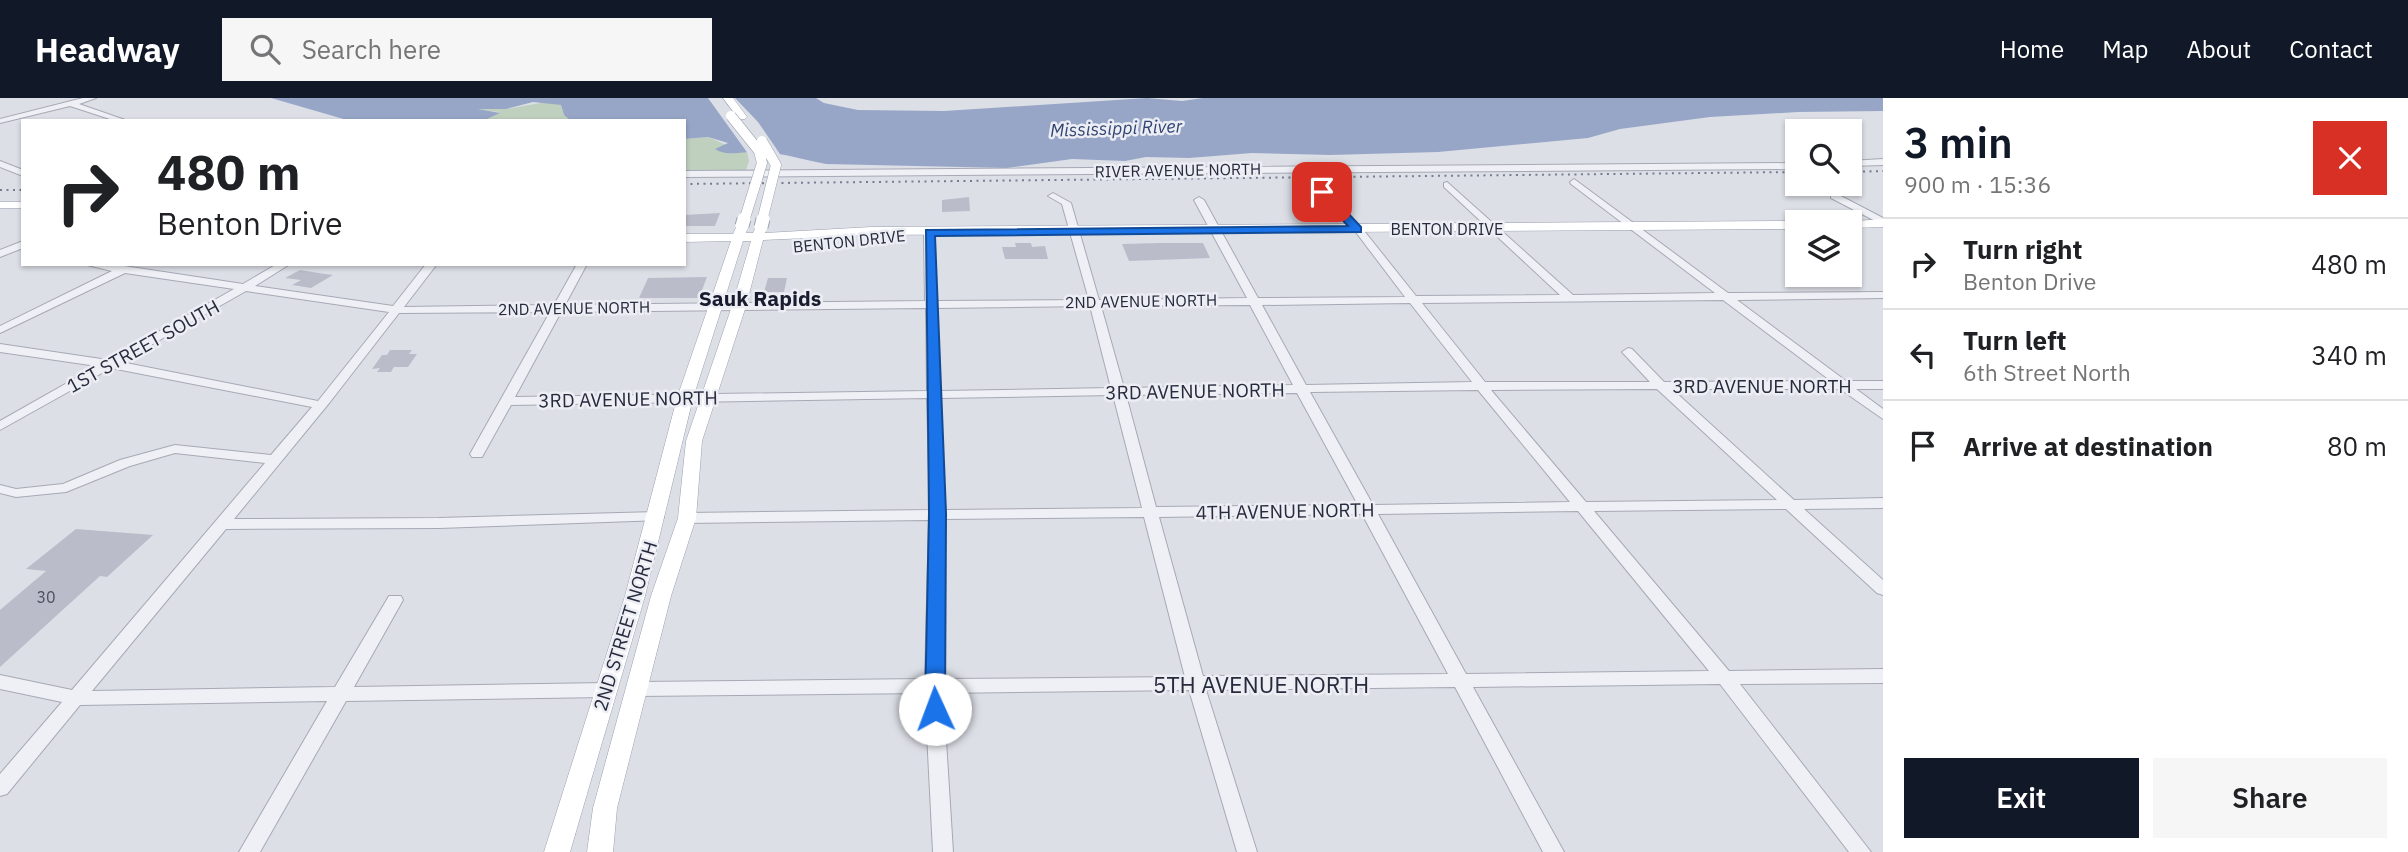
<!DOCTYPE html>
<html lang="en">
<head>
<meta charset="utf-8">
<style>
	body { margin:0; font-family:"IBM Plex Sans",sans-serif; background:#f6f6f6; color:#202124; height:100vh; display:flex; flex-direction:column; font-size:26px; white-space:nowrap }
	* { box-sizing:border-box; margin:0 }
	p { font-size:23px; color:#757577 }
	.icon { flex:none; width:38px; height:38px; fill:none; stroke:currentColor; stroke-width:2; stroke-linecap:round; stroke-linejoin:round }
	.map { position:relative; flex:1; overflow:hidden }
	.panel { display:flex; flex-direction:column; background:#fff; width:525px }
	.panel>* { flex:none }
	.hud { position:absolute; left:21px; top:21px; width:665px; height:147px; border-radius:0px; box-shadow:0 2px 5px #0004; background:#fff; color:#202124; overflow:hidden }
	.fabs { position:absolute; left:1785px; top:21px; display:grid; gap:14px }
	.fabs a { display:grid; place-items:center; width:77px; height:77px; border-radius:0px; background:#fff; box-shadow:0 2px 5px #0004; font-size:35px }
	.pin { position:absolute; display:grid; place-items:center; width:60px; height:60px; color:#fff; margin:-30px; border-radius:14px; box-shadow:0 4px 10px #0006 }
	.me { position:absolute; width:77px; margin:-38px; rotate:358deg; stroke-linejoin:round; filter:drop-shadow(0 0 5px #0008) }
	.turn { display:flex; align-items:center; gap:24px; height:147px; padding:0 21px; font-size:32px }
	.turn .icon { width:91px; height:91px; stroke-width:2.5 }
	.turn b { display:block; font-size:49px; line-height:60px }
	.round { display:grid; place-items:center; flex:none; width:74px; height:74px; border-radius:0px; background:#f6f6f6 }
	.overview { display:flex; align-items:center; justify-content:space-between; height:119px; padding:0 21px }
	h1 { font-size:42px; font-weight:600; line-height:52px; color:#111827 }
	.primary-button { display:flex; gap:14px; margin-top:auto; padding:14px 21px }
	.primary-button a { flex:1; height:80px; border-radius:0px; background:#111827; color:#fff; font-size:28px; font-weight:600; line-height:80px; text-align:center }
	.primary-button a+a { background:#f6f6f6; color:#202124 }
	ul { padding:0; list-style:none }
	li { display:flex; align-items:center; gap:21px; height:91px; padding:0 21px; border-top:2px solid #e0e0e0 }
	li div { flex:1 }
	li b { display:block; font-size:26px }
	li em { font-style:normal }
	header { display:flex; align-items:center; gap:42px; box-sizing:border-box; height:98px; padding:0 35px; background:#111827; color:#fff }
	header strong { font-size:33px }
	nav { display:flex; gap:38px; margin-inline-start:auto; font-size:24px }
	.search { width:490px; height:63px; background:#f6f6f6; display:flex; align-items:center; gap:18px; box-sizing:border-box; padding:0 24px; border-radius:0px; color:#757577; font-size:26px }
	main { display:flex; flex:1; min-height:0 }
	.map>svg:first-child { display:block }
</style>
</head>
<body>
<header>
<strong>Headway</strong>
<div class="search"><svg class="icon" aria-label="search" viewBox="0 0 24 24"><circle cx="10" cy="10" r="6"/><path d="M15 15l6 6"/></svg>Search here</div>
<nav><a>Home</a><a>Map</a><a>About</a><a>Contact</a></nav>
</header>
<main>
<div class="map">
<svg width="1883" height="754" viewBox="0 0 1883 754">
	<rect width="100%" height="100%" fill="#dddfe7"/>
	<path fill="#bfd1be" d="M546,4L561,7L564,17L571,23H345L407,19L490,20L499,14L477,11H506Z
		M708,39C719,43 737,54 747,53L749,63L745,75L684,74V41Z"/>
	<path fill="#97a6c7" d="M271,0H816L824,5L858,12L944,13L1147,0L1182,3L1203,0H1883V13L1798,14L1710,19L1620,31L1588,40L1438,54L1330,57L1252,55L1189,60L1146,59L1125,63L1072,61L1007,70L826,66C800,61 782,54 754,54C741,53 726,59 715,51L728,45L708,39L684,41V23H571L564,17L561,7L533,4L506,11H478L500,15L487,21L347,22Z"/>
	<path fill="#dddfe7" d="M708,0H735L758,24L782,59L749,57Z"/>
	<path fill="#babdc9" d="M969,99L970,113L942,114V102Z
		M720,115L715,128H684V117Z
		M1015,145H1031L1032,149L1045,148L1048,161H1005L1002,149H1016Z
		M1160,145H1203L1210,160L1129,163L1122,146Z
		M300,172L325,176L333,177L311,190L292,187L301,182L285,180Z
		M707,179L699,200H639L648,180Z
		M768,180H787L784,194H764Z
		M390,252H412L409,256H417L408,269H394L391,274H377L380,270L372,271L382,257H387Z
		M76,431L153,437L107,479L100,478L0,569V512L46,473L26,471Z"/>
	<g fill="none" stroke-linecap="round" stroke-linejoin="round">
		<defs>
			<path id="minor" d="M83,0H96L79,6L128,23H116L70,8L0,25V21Z
				M1883,61V67L1850,68V63Z
				M0,63L23,72V78L0,69Z
				M1797,65V71L684,79V73Z
				M1574,81L1728,195L1883,194V200L1737,202L1846,283H1883V291H1856L1883,311V321L1840,291H1672L1794,402L1883,400V410L1804,411L1883,482V497L1877,495L1786,411L1594,413L1729,573L1883,571V585L1740,586L1871,754H1849L1720,586L1473,589L1564,754H1543L1455,589L1206,592L1257,754H1237L1189,592L943,595L953,754H933L925,595L638,598L632,596L629,591L632,586L638,584L925,581L929,422L687,425L680,420L687,415L930,412L927,300L511,307L482,359H472L470,356L550,214L399,215L330,304L234,421L439,420L657,414L664,419L662,422L439,430L226,431L92,593L335,589L389,498H401L403,502L354,589L606,585L612,587L615,592L612,597L606,599L346,603L260,754H239L327,603L80,607L7,696L0,698V676L62,604L0,591V577L72,592L265,365L175,355L130,368L66,394L16,399L0,395V387L16,391L63,386L120,362L175,347L271,357L312,309L111,270L0,332V323L97,268L0,254V246L108,262L234,191L125,175L0,235V228L112,173L83,166H111L243,186L277,166H290L255,188L393,208L426,166H437L404,209L554,207L577,166H587L565,207L925,203L924,135L929,132L934,135L936,203L1089,202L1062,106L1048,98L1053,95L1071,105L1099,202L1247,200L1194,102L1199,99L1204,102L1258,200L1405,199L1355,133L1319,96V92L1322,91L1361,129L1416,198L1560,197L1444,89V85L1447,84L1573,197L1715,195L1571,86L1570,84ZM246,193L389,214L318,303L121,264ZM1723,202L1831,283L1664,284L1632,251L1628,250L1622,254L1650,284H1485L1422,205ZM1410,205L1472,284L1306,287L1262,207ZM1250,207L1293,287L1124,290L1101,208ZM1090,208L1111,290L940,293L937,210ZM926,210L927,293L515,299L561,214ZM1657,291L1777,402L1586,404L1491,292ZM1478,292L1570,404L1373,407L1310,294ZM1297,295L1358,407L1156,409L1126,297ZM1113,297L1142,410L944,412L940,300ZM1578,413L1709,573L1466,576L1378,416ZM1362,416L1448,576L1203,578L1159,419ZM1144,419L1185,579L943,581L944,421Z
				M1831,96H1837L1883,120V127L1831,100Z
				M23,143V150L0,159V152Z"/>
			<path id="major" d="M723,0H733L747,19L745,21H739Z
				M0,104H23V110H0Z
				M1883,121V129L1850,130V124H1845Z
				M1797,123L1800,124H1797V131L871,137L763,142L746,208L702,343L696,420L671,498L617,710L613,754H587L593,710L651,498L678,420L686,343L732,208L751,143H743L693,300L645,498L570,754H544L625,498L677,300L731,143L684,144V136H733L738,125L742,124L748,128L746,135H753L757,126L761,125L767,129L765,135L871,129Z"/>
		</defs>
		<use href="#minor" stroke="#a6a9b4" stroke-width="2"/>
		<use href="#major" stroke="#9ca1b2" stroke-width="1"/>
		<use href="#minor" fill="#eff0f5" fill-rule="evenodd"/>
		<use href="#major" fill="#fff" fill-rule="evenodd"/>
		<path stroke="#767c90" stroke-width="2" stroke-dasharray="2 4.5" stroke-linecap="butt" d="M1850,74L1883,73
			M684,86L1797,74
			M0,92H23"/>
		<defs>
			<path id="major-bridge-far1" d="M731,18L759,53L762,65L744,123
				M762,43L776,67L762,123"/>
			<path id="major-bridge" d="M742,128L744,121
				M761,129L763,121"/>
		</defs>
		<use href="#major-bridge-far1" stroke="#9ca1b2" stroke-width="11" stroke-linecap="butt"/>
		<use href="#major-bridge" stroke="#9ca1b2" stroke-width="15" stroke-linecap="butt"/>
		<use href="#major-bridge-far1" stroke="#fff" stroke-width="10"/>
		<use href="#major-bridge" stroke="#fff" stroke-width="13"/>
	</g>
	<path fill="#1a73e8" stroke="#114b97" stroke-width="2" d="M1319,92H1326L1361,129V134L935,138L946,415L945,611L942,617L935,620L928,617L925,611L929,415L926,132L1348,128L1319,96Z"/>
	<g text-anchor="middle" dominant-baseline="central" stroke-width="5" stroke-linejoin="round" paint-order="stroke">
		<g font-size="16" fill="#262b3d" stroke="#eceef4">
			<text transform="translate(1178 72) rotate(-1)">RIVER AVENUE NORTH</text>
			<text x="1447" y="131">BENTON DRIVE</text>
			<text transform="translate(849 143) rotate(-6)">BENTON DRIVE</text>
			<text transform="translate(1141 203) rotate(-1)">2ND AVENUE NORTH</text>
			<text transform="translate(574 210) rotate(-1)">2ND AVENUE NORTH</text>
		</g>
		<g font-size="16" fill="#4b5060">
			<text x="46" y="499">30</text>
		</g>
		<g font-size="18" font-style="italic" fill="#304371" stroke="#eceef4">
			<text transform="translate(1116 30) rotate(-2)">Mississippi River</text>
		</g>
		<g font-size="19" fill="#262b3d" stroke="#eceef4">
			<text transform="translate(143 248) rotate(-29)">1ST STREET SOUTH</text>
			<text x="1762" y="288">3RD AVENUE NORTH</text>
			<text transform="translate(1195 293) rotate(-1)">3RD AVENUE NORTH</text>
			<text transform="translate(628 301) rotate(-1)">3RD AVENUE NORTH</text>
			<text transform="translate(1285 413) rotate(-1)">4TH AVENUE NORTH</text>
			<text transform="translate(625 528) rotate(-73)">2ND STREET NORTH</text>
		</g>
		<g font-size="21" font-weight="bold" fill="#191c2e" stroke="#eceef4">
			<text x="760" y="200">Sauk Rapids</text>
		</g>
		<g font-size="23" fill="#262b3d" stroke="#eceef4">
			<text x="1261" y="586">5TH AVENUE NORTH</text>
		</g>
	</g>
</svg>
<div class="fabs">
<a><svg class="icon" aria-label="search" viewBox="0 0 24 24"><circle cx="10" cy="10" r="6"/><path d="M15 15l6 6"/></svg></a>
<a><svg class="icon" aria-label="layers" viewBox="0 0 24 24"><path d="M12 4l9 5-9 5-9-5zM3 14l9 5 9-5"/></svg></a>
</div>
<div class="pin" style="left:1322px;top:94px;background:#d93025"><svg class="icon" aria-label="arrive" viewBox="0 0 24 24"><path d="M6 21V4h12l-3 4 3 4H6"/></svg></div>
<svg class="me" style="left:935px;top:611px" viewBox="-20 -20 40 40"><circle r="19" fill="#fff"/><path d="M0-13L10 11 0 6-10 11z" fill="#1a73e8"/></svg>
<div class="hud">
<div class="turn"><svg class="icon" aria-label="right" viewBox="0 0 24 24"><path d="M7 20v-9h11M14 6l5 5-5 5"/></svg><div><b>480 m</b>Benton Drive</div></div>
</div>
</div>
<section class="panel">
<div class="overview"><div><h1>3 min</h1><p>900 m · 15:36</p></div><a class="round" style="background:#d93025;color:#fff"><svg class="icon" aria-label="close" viewBox="0 0 24 24"><path d="M6 6l12 12M18 6L6 18"/></svg></a></div>
<ul>
<li><svg class="icon" aria-label="right" viewBox="0 0 24 24"><path d="M7 20v-9h11M14 6l5 5-5 5"/></svg><div><b>Turn right</b><p>Benton Drive</p></div><em>480 m</em></li>
<li><svg class="icon" aria-label="left" viewBox="0 0 24 24"><path d="M17 20v-9H6M10 6l-5 5 5 5"/></svg><div><b>Turn left</b><p>6th Street North</p></div><em>340 m</em></li>
<li><svg class="icon" aria-label="arrive" viewBox="0 0 24 24"><path d="M6 21V4h12l-3 4 3 4H6"/></svg><div><b>Arrive at destination</b></div><em>80 m</em></li>
</ul>
<div class="primary-button"><a>Exit</a><a>Share</a></div>
</section>
</main>
</body>
</html>
